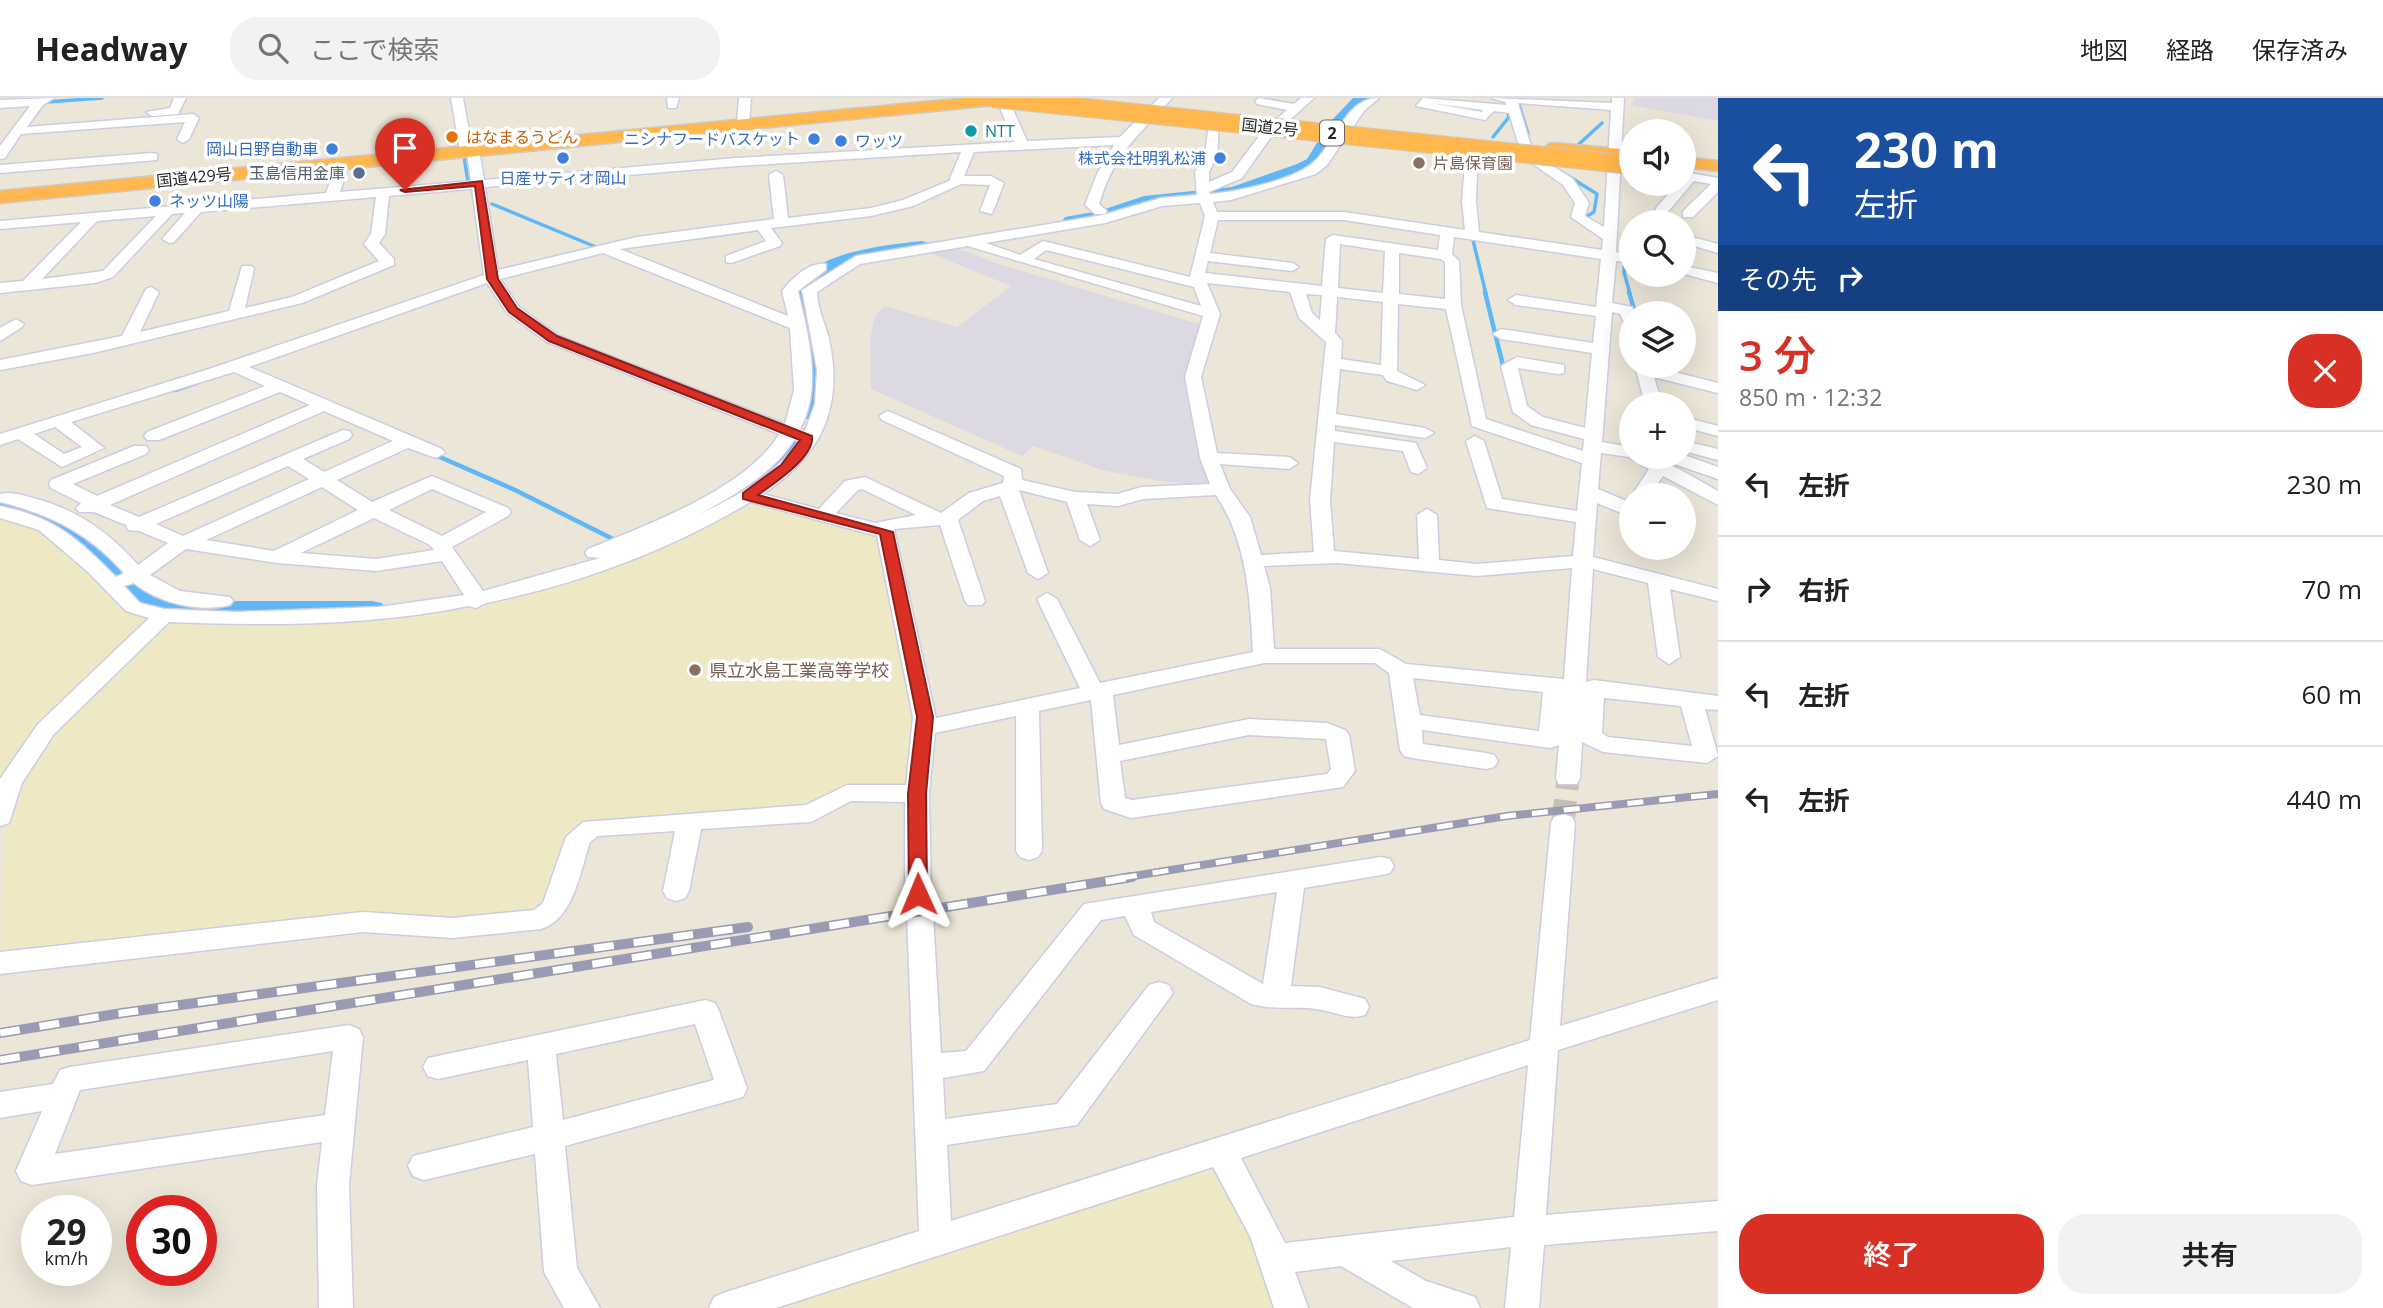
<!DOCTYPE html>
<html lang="ja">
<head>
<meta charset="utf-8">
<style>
	body { margin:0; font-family:"Open Sans","Noto Sans JP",sans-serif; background:#f2f2f2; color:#222; height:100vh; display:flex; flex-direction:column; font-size:26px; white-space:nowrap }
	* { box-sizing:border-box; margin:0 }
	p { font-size:23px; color:#767676 }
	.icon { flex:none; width:38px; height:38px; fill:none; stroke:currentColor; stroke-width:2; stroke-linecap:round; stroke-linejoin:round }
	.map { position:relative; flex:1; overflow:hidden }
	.side { display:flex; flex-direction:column; background:#fff; width:665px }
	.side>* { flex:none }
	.top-card { background:#1a4fa0; color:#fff; overflow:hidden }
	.buttons { position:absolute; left:1619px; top:21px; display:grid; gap:14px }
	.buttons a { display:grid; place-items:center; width:77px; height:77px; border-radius:50%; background:#fff; box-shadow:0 7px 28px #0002; font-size:35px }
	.speed { position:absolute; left:21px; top:1097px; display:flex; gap:14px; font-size:35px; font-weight:700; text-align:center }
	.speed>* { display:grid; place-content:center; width:91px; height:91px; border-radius:50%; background:#fff; box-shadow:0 7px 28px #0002; line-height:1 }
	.speed small { font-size:18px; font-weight:400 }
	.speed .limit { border:10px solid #d22; background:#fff; color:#111 }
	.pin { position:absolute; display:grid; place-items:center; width:60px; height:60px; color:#fff; margin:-72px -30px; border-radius:50% 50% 50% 0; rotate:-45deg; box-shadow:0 0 7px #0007 }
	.pin .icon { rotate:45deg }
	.me { position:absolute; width:77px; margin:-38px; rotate:359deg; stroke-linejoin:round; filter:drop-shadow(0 0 5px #0008) }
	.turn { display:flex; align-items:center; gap:24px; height:147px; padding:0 21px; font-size:32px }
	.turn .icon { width:91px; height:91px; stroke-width:2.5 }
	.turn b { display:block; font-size:49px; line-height:60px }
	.then { display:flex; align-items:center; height:66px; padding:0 21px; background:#0003; gap:14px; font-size:26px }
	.round { display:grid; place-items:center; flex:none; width:74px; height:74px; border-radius:28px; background:#f2f2f2 }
	.headline { display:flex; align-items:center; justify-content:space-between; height:119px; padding:0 21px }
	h1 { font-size:42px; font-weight:600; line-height:52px; color:#d93025 }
	.cta { display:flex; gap:14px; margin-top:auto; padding:14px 21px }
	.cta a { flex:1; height:80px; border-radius:28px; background:#d93025; color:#fff; font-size:28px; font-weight:600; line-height:80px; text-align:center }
	.cta a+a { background:#f2f2f2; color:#222 }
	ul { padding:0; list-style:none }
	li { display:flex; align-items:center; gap:21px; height:105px; padding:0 21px; border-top:2px solid #e0e0e0 }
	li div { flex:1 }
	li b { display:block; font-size:26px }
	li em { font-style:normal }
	header { display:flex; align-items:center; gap:42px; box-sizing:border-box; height:98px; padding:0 35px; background:#fff; border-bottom:2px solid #e0e0e0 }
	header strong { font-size:33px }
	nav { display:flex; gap:38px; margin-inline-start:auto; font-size:24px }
	.search { width:490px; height:63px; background:#f2f2f2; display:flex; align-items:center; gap:18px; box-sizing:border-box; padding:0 24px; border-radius:28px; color:#767676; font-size:26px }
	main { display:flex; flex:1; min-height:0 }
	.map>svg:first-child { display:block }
</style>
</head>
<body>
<header>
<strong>Headway</strong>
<div class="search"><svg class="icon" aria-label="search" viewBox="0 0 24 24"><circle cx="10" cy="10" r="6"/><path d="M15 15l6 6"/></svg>ここで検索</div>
<nav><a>地図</a><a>経路</a><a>保存済み</a></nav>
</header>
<main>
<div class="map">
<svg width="1718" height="1210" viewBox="0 0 1718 1210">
	<rect width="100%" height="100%" fill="#ebe6d7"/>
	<path fill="#ddd9e3" d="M1636,0H1718V23L1630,7Z
		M954,149L999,166L1199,226L1188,285L1210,388L1160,383L1102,372L1033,348L1022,358L871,291L870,240L875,218L885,208L957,229L1011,188L927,154Z"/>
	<path fill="#efe8c4" d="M761,405L880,436L917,620L911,686L896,692L841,690L807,711L573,727L546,807L536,814L474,822L137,838L13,856L1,851L6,727L18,688L31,663L68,616L166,527L179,524L385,522L478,508L635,463L713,425Z
		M0,420L30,428L53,441L122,510L153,518L0,682Z
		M1204,1061L1218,1067L1285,1210H787Z"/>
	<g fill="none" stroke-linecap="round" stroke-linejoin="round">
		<path stroke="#5fb7f8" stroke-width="3.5" d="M1517,0L1528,36
			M47,4L102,0
			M1493,39L1509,19L1504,0
			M1578,47L1602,25
			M464,58L468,84
			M1568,78L1597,96L1594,114L1584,120L1586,122
			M492,106L596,149
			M1472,138L1486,196
			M696,140L763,131
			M1625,161L1624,174L1630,196"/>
		<path stroke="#5fb7f8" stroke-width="4.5" d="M1485,194L1504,272
			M1629,194L1635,215
			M175,292L196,285
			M433,356L515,392L617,443"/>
		<path fill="#5fb7f8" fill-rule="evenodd" d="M1353,0H1369L1344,28H1332V22Z
			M1326,38L1334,43L1319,68L1309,74L1241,98L1147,108L1109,122L1071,128L1062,123L1065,119L1099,113L1144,98L1232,89L1297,66L1307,61L1320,40Z
			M922,143L929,145L931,149L929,153C882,165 851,161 810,193C821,234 825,272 822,315L811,322L803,320L800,315C804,272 800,233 790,191C818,153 880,148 922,143Z
			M796,336L804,338L808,343C788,371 689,448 656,439L652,434L656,429C685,414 714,399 741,380C757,369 780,340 796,336Z
			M0,398L51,411L82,429L150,490L164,499L192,503H372L382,505L386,511L382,517L372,519H192L147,512L130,502L64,439L33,421L0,413Z"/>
		<path stroke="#c4c0b4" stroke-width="23" stroke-dasharray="23 11" stroke-linecap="butt" d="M1563,725L1568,680"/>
		<defs>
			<path id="minor" d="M54,0L43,7L27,29L193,16L199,20L189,41L183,45L177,41L185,24L21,36L5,60L0,61V48L30,8L0,10V2Z
				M174,0H186L178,16L152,18L146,14L170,10Z
				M451,0H463L472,49L479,52L484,82L736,60L1014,44L996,0H1008L1027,43L1120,39L1159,0H1172C1138,39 1115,53 1099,106L1107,113L1105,116H1095L1085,107L1097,76L1114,47L974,54L964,78H991L1004,85L992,116L980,113L990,87L961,86L913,108L871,118L771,130L782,145L780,148L731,165L726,164V158L766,143L758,132L620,151L788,218L782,193C791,181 810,163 826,166V172L798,193C808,236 823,290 800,331L805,333L815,306L817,272L802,192L856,158L1103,117L1161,100L1197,97L1195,74L1205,58L1209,24L1219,27L1217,58L1209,74V84L1232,74L1263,33L1287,12L1257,6L1255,3L1259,0L1294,6L1301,0H1314L1271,39L1242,80L1209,94L1210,96C1236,94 1288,83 1309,68C1335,50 1343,0 1379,0L1364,13L1327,67L1316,76L1231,102L1213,104L1217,114H1344L1465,132L1462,103L1466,54L1472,50L1478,54L1476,103L1479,134L1602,152L1603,141L1571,119L1575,105L1563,87L1526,61L1537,58L1573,81L1589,105L1585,118L1604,129L1611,12L1518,5L1531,48L1525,52L1519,48L1509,15L1494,13L1485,22L1416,8L1423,0L1506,7L1505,4L1491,0L1612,5V0H1624L1616,154L1631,157V165L1616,163L1612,205L1632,209L1635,215H1631V228L1625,226L1620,216L1612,214L1602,344L1631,349V359C1665,359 1689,377 1718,393V407L1663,378L1650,397H1632L1649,371L1629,359L1601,355L1598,391L1631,405V419L1597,405L1593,459L1718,491V503L1670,491L1680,559L1669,566L1658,559L1648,485L1593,471L1586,584L1594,582L1718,598V612L1705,611L1718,658L1707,665L1603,654L1582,644L1580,680L1577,686H1559L1556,680L1559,647L1550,650L1422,632L1423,646L1486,655L1494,657L1498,663L1494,669L1486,671L1412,660L1404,658L1400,652L1389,575L1375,565H1264L1113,597L1119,647L1249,621L1327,625L1345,632L1349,637L1355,673L1343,689L1131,720L1104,711L1101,705L1091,602L1039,613L1042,753L1038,759L1029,762L1020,759L1016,753V618L935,635L929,696L931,796L927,803L918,806L909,803L905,796V704L851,703L811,724L701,731L689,793L685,800L676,803L667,800L663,793L675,733L598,738L590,744C580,773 574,821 541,831L452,840L363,834L0,876V854L363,814L452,820L534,812L543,805L566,739L583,724L806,707L847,687H906L913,619L877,438L750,404C668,453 579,486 486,505L476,510L469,508C370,528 269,528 169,524L54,636L22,685L9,725L0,728V681L38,626L149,520L126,513L88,474L39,432L0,420V408C55,419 77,440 116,479L124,475C89,435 51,417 0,404V396C11,393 22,397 33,400C76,411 109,434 138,467L168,445L139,433L128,432L126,427L94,414H79L76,410L81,405L51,390L49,386L51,382L134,348H146L149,352L146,356L73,386L97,398L310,307L280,294L159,342H147L144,338L147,334L265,288L234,274L71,324L104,350L62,369L18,341L0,347V336L206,272L484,177L472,91L389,98L385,136L379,145L394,161V167L302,205L93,255L0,272V262L122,238L146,191L151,189L159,194L140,234L229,213L242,168H252L254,171L245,210L292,199L379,163L364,146L371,136L376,99L201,114L174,144L169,145L162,141L185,115L172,116L113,179L95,185L0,195V185L23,183L81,124L0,131V123L326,95L337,65L343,61L349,65L340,94L471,83L467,56L460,53ZM1431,5L1483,12L1482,14ZM961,54L949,83L903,102L871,110L788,120L783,77L776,73L769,77L774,121L637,139L498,172L485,89L736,68ZM1200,105L1205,118L1190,179L1043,143L1020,157L986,145L1105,125L1162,108ZM156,118L103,173L42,181L97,123ZM1218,122H1344L1440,137L1438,152L1333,137L1326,141L1322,188L1205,175L1208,163L1292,173L1299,169L1292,165L1210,155ZM1454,139L1601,161L1596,209L1516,197L1508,202L1516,207L1596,218L1593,245L1501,231L1493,236L1501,241L1592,255L1585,330L1543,319L1527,308L1518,270L1558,276L1564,275V267L1517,259L1501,268L1513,314L1531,327L1584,341L1583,353L1486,321L1461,207L1459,163L1452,156ZM1340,146L1385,153L1383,195L1338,190ZM968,148L1203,218L1185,279L1200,360L1210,386L1142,389L1117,396L1075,394L1022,382L1021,371L888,313L879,318L882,322L1004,378L1003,385L969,395L941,415L865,379L845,383L819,411L763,396C819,359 843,313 830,246C827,229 817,211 817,194L860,166ZM1046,152L1194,189L1201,208L1034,161ZM603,155L790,230L794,292L785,326L559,238L519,209L500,181ZM1399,155L1441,161L1445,164V201L1399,196ZM487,185L507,215L547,244L779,336C748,390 645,428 588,451L585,455L588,459L600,460L483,493L452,449L508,418L511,414L508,410L432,378L372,404L337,382L408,350L436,360L445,355L442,351L249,269ZM1207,185L1290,194L1299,220L1326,244L1310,402L1314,454L1261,457L1250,419L1230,391L1220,366L1289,371L1298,365L1289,359L1217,355L1201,279L1220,216ZM1306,196L1322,197L1320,222L1312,215ZM1337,199L1383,204L1381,267L1341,261L1342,243L1335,235ZM1398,206L1446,211L1472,328L1582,365L1577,413L1502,401L1484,343L1475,338L1466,343L1487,410L1576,424L1573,458L1477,466L1439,462L1437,417L1427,411L1417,417L1419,461L1334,453L1330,402L1334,344L1403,353L1411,374L1418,376L1427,370L1416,345L1335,333V327L1425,340L1434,335L1425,330L1336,316L1340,271L1383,277L1387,283L1417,292L1425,287L1397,273ZM324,313L393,343L324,374L303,361L349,341L352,337L349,333L343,332L139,419L110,407ZM55,329L82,349L64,356L34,336ZM794,342L799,343C776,377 735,399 698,417C733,398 773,376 794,342ZM288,368L309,381L183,438L156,426ZM322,389L358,412L274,453L206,442ZM432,391L486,414L442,438L389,412ZM862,391L916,417L875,425L836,415L858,392ZM1019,392L1067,404L1080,442L1090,448L1100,442L1087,406L1118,408L1143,401L1216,397C1247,444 1250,498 1253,554L1100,585L1057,501L1047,495L1037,501L1080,590L936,620L894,431L940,427L965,503L968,507H982L985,503L958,422L983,403L1000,398L1028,475L1038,481L1048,475ZM374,420L430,447L434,452L376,461L301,455ZM186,451L277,465L376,473L442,463L464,497L379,509L237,514L164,511L140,505L124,488L134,485C158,505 200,515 230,507L233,503L230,499L180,493L150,477ZM1337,465L1477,478L1572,470L1564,581L1406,566L1380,551H1274L1270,490L1264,468ZM1413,580L1543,594L1539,633L1420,617ZM1604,600L1681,608L1692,648L1608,639L1602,635ZM1249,637L1326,641L1331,671L1327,676L1132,702L1125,700L1120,663Z
				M667,0H679L676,10H668Z
				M739,0H751L749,26L743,30L737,26Z
				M152,55L157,56V62L0,75V67Z
				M1684,74L1718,80V94L1693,119H1683V113L1711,86L1694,83L1666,116H1656V110L1677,86H1684Z
				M1684,137L1718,146V155L1684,145Z
				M1684,168L1718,175V185L1684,176Z
				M16,221L24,226L22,229L0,243V230Z
				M1635,268H1651L1718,285V295L1654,279L1662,306H1645Z
				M1684,319L1718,328V338L1684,329Z
				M1684,343L1718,351V362L1684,353Z
				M1684,357L1718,369V381L1666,363L1663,359Z
				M1563,716L1572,719L1575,725L1560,928L1718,880V902L1558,952L1546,1117L1718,1103V1133L1544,1147L1539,1210H1505L1511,1149L1391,1163L1426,1183L1475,1199L1480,1210H1413L1341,1168L1295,1174L1308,1210H1274L1250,1138L1213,1069L776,1210H709L714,1199L726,1194L919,1133L907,817L911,810L920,807L929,810L933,817L941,955L966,953L1084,806L1381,759L1390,761L1394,768L1390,775L1381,777L1304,790L1291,888L1320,889L1365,901L1369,909L1365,917C1350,922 1338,915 1322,912C1299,907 1274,913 1251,906L1134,837L1125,818L1101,822L984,973L943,980L945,1021L1057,1006L1149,887L1159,884L1169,887L1173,895L1077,1027L947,1047L951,1123L1530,942L1551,725L1554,719ZM1277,794L1263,886L1154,824L1151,814ZM1528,967L1514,1119L1285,1145L1241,1060Z
				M705,902L715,905L719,913L747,990L743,999L565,1048L577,1170L600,1210H564L544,1174L535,1056L424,1082L413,1078L408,1068L413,1058L533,1029L528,962L438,981L428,978L423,969L428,960ZM695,926L714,982L563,1022L556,956Z
				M349,927L359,931L363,939L349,1087L353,1210H319L317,1087L322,1044L32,1087L21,1083L16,1073L42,1013L0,1020V994L53,986L60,972L70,969ZM333,953L325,1017L55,1056L80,992Z"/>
			<path id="highway" d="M965,0H1023L1015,5L0,105V93Z
				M1554,45L1631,52V62L1548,54L1545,50L1548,46Z
				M1684,59L1718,63V73L1684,69Z"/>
		</defs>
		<use href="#minor" stroke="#cccde2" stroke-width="3"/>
		<use href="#highway" stroke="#cbcbcb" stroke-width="3"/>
		<use href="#minor" fill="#fff" fill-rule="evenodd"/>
		<use href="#highway" fill="#ffb74e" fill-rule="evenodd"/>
		<defs>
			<path id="rail-far1" d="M1121,780L1507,718L1718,696"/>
			<path id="rail" d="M0,935L122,915L748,829
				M0,962L1132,779"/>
		</defs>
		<use href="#rail-far1" stroke="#9a9ab4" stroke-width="8"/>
		<use href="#rail" stroke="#9a9ab4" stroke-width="10"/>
		<use href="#rail-far1" stroke="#fff" stroke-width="5" stroke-dasharray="16" stroke-linecap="butt"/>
		<use href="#rail" stroke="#fff" stroke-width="7" stroke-dasharray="20" stroke-linecap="butt"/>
		<defs>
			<path id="highway-bridge" d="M993,0L1631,67"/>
		</defs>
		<use href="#highway-bridge" stroke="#cbcbcb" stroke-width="20" stroke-linecap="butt"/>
		<use href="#highway-bridge" stroke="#ffb74e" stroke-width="18"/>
	</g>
	<path fill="#d93025" stroke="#8d1f18" stroke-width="2" d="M482,83L498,181L517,210L557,238L812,338C815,359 774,385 758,397L893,434L933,619L926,696L927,796L925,801L918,803L909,796L908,696L917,619L880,436L743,401V395L781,367L800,342L549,243L509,214L487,181L475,88L405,94L400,92Z"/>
	<circle fill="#0f9aa8" stroke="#fff" stroke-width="2.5" cx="971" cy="33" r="7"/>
	<circle fill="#e8710a" stroke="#fff" stroke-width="2.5" cx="452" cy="39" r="7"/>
	<g fill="#3f7fe0" stroke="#fff" stroke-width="2.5">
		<circle cx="814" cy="41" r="7"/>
		<circle cx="841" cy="43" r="7"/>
		<circle cx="332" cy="51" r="7"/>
		<circle cx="563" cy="60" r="7"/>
		<circle cx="1220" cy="60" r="7"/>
		<circle cx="155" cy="103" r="7"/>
	</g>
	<g fill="#8d6e63" stroke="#fff" stroke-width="2.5">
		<circle cx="1419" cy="65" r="7"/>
		<circle cx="695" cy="572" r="7"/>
	</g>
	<circle fill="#5c6f8a" stroke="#fff" stroke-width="2.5" cx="359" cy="75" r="7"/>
	<g text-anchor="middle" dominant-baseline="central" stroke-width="7" stroke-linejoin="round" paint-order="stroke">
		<g font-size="16" fill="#272727" stroke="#fff">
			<text transform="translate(1270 29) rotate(6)">国道2号</text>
			<text transform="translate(194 79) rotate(-6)">国道429号</text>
		</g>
		<g font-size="16" fill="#0d838f" stroke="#fff" text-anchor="start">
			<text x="985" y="33">NTT</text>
		</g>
		<rect fill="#fff" stroke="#686868" stroke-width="2" x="1320" y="22.5" width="24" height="25" rx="5"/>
		<g font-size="16" font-weight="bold" fill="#272727">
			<text x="1332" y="35">2</text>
		</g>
		<g font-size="16" fill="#c56008" stroke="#fff" text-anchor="start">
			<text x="466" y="39">はなまるうどん</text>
		</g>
		<g font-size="16" fill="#366cbe" stroke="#fff" text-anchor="end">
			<text x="800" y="41">ニシナフードバスケット</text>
			<text x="855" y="43" text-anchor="start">ワッツ</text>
			<text x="318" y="51">岡山日野自動車</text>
			<text x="1206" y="60">株式会社明乳松浦</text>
			<text x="563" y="80" text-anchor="middle">日産サティオ岡山</text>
			<text x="169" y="103" text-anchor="start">ネッツ山陽</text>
		</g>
		<g font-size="16" fill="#785e54" stroke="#fff" text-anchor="start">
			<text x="1433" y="65">片島保育園</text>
		</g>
		<g font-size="16" fill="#4e5e75" stroke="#fff" text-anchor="end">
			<text x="345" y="75">玉島信用金庫</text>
		</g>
		<g font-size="18" fill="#785e54" stroke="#fff" text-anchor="start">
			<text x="709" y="572">県立水島工業高等学校</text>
		</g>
	</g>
</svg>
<div class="buttons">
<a><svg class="icon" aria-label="sound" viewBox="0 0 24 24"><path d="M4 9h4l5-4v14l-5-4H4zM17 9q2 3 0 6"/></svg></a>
<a><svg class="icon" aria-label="search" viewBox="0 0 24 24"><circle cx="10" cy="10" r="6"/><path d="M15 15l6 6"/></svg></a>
<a><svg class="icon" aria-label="layers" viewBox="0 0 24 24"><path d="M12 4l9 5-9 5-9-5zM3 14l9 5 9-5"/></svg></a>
<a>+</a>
<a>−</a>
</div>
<div class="speed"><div>29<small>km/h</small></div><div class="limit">30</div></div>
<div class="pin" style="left:405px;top:92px;background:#d93025"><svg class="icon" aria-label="arrive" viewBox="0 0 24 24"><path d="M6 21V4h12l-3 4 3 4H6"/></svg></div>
<svg class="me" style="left:918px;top:796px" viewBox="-20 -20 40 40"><path d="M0-17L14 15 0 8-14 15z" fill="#d93025" stroke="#fff" stroke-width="4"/></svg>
</div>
<section class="side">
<div class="top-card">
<div class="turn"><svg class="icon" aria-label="left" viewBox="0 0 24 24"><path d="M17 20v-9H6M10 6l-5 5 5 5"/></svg><div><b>230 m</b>左折</div></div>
<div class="then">その先<svg class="icon" aria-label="right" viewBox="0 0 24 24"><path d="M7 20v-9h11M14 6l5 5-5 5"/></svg></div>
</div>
<div class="headline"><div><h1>3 分</h1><p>850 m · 12:32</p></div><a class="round" style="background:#d93025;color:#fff"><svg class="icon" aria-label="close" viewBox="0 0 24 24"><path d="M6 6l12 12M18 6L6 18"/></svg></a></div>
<ul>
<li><svg class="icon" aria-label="left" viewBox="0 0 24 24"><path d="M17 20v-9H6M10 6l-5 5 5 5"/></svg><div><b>左折</b></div><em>230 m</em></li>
<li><svg class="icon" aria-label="right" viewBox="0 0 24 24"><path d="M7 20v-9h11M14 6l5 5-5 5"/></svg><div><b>右折</b></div><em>70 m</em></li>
<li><svg class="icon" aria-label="left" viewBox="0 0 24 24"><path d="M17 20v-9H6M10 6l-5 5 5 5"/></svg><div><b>左折</b></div><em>60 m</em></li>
<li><svg class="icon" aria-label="left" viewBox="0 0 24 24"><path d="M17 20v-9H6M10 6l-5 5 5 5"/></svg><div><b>左折</b></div><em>440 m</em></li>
</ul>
<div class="cta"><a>終了</a><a>共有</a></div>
</section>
</main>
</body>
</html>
